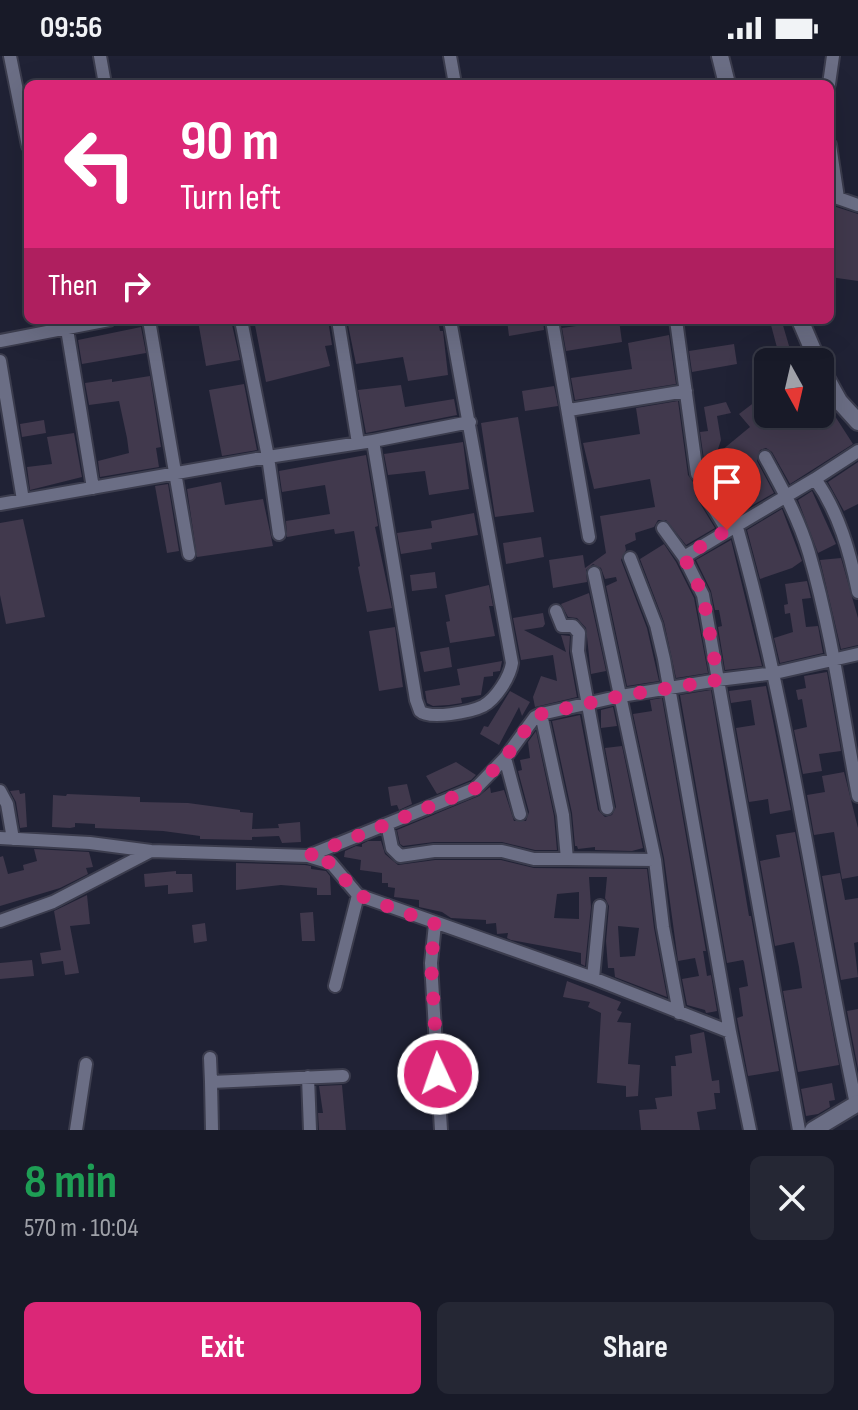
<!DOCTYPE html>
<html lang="en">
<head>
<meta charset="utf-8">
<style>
	body { margin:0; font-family:"Sofia Sans Condensed",sans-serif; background:#252734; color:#f1f3f6; height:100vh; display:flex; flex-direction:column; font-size:30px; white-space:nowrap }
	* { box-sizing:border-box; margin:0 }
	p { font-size:26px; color:#9fa1a8 }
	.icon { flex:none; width:44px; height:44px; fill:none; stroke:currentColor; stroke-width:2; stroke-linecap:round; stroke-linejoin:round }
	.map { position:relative; height:1074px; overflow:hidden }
	.panel { display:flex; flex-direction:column; background:#181a28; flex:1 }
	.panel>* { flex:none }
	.guide { position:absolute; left:24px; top:24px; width:810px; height:244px; border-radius:12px; box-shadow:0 8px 32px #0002,0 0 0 2px #363845; background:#db2777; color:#fff; overflow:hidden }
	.needle { width:52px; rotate:172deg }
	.controls { position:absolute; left:754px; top:292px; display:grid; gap:16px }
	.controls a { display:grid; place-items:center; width:80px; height:80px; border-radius:12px; background:#181a28; box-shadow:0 8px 32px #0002,0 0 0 2px #363845; font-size:40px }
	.pin { position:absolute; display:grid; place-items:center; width:68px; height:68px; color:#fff; margin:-82px -34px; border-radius:50% 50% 50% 0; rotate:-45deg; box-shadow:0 0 8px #0007 }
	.pin .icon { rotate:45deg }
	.me { position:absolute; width:88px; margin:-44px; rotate:357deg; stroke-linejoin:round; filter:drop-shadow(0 0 6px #0008) }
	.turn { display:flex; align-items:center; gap:28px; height:168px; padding:0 24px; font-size:36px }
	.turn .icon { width:104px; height:104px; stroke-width:2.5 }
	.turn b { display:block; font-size:56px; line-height:68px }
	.then { display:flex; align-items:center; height:76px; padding:0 24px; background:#0003; gap:16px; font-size:30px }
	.round { display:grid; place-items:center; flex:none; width:84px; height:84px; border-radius:12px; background:#252734 }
	.summary { display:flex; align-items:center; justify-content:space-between; height:136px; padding:0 24px }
	h1 { font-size:48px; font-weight:700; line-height:60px; color:#1e9e55 }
	.cta { display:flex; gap:16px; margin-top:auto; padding:16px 24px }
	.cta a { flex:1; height:92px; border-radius:12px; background:#db2777; color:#fff; font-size:32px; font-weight:700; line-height:92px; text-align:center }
	.cta a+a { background:#252734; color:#f1f3f6 }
	.status { display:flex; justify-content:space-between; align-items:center; height:56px; padding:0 40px; background:#181a28; direction:ltr }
	.status svg { height:22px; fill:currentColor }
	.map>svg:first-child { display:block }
</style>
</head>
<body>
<div class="status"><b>09:56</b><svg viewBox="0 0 49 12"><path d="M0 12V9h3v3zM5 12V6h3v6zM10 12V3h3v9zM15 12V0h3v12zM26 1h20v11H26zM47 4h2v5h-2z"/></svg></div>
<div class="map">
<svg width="858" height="1074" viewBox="0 0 858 1074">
	<rect width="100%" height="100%" fill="#202235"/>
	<path fill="#41394d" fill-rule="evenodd" d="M830,149L858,158V225L830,221Z
		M203,264H231L240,304L206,310L198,265Z
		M254,264H328L332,289L325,290L330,310L266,326Z
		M347,264H438L440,275H443L448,319L408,325L403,301L356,308Z
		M507,264H543L544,274L509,280Z
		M619,264L622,286L566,295L562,272Z
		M782,266L792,300L780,303L771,269Z
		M141,271L146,297L82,308L78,284Z
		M669,279L676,328L575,344L571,322L632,313L628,287Z
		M734,288L737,308L692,316L689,295Z
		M150,320L161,391L156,392L159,411L100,421L98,405L129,397L127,382L119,345L89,349L85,327L112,323V326Z
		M244,328L257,394L222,400L209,334Z
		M401,329L405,351L454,343L457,359L366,377L358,334Z
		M554,330L558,350L525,355L522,335Z
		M768,336V358H779L782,363L790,358H820V337L853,388L790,428L772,396L766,392L760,394L757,405L774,437L730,462L710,430L704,426L698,428L695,439L715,472L686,489L666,464H658L654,471L635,477L636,484L625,489L626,494L621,504L647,572L659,625L627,630L606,530L617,525L616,521L605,523L601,512L593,508L586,514L587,526L553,532L549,504L583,499L585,512L606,497L600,460L655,451L650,423L594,433L583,387L640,378L636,352L678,345L688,419L693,426L699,427L706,418L700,376L708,375L704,351L726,346L731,357L717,360L721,384L716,399L750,371L739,358Z
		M518,361L534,456L495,461L481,367Z
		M44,364L46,377L22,381L20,368Z
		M74,377L82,421L30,434L27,411L52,408L47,381Z
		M463,386L469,433L429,439L425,415L388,419L384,398Z
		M366,399L378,470L375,471L392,552L367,556L358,511L360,510L354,475L335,478L334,473L287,481L286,465L330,458L325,429L282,436L279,415Z
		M858,406V448L844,455L828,426Z
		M221,426L225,449L263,443L273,490L197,501L187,433Z
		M168,428L179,495L167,497L155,430Z
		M812,435L836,488L818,497L798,444Z
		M782,453L802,505L792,512L760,523L747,474Z
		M474,457L478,479L431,487L432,493L401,498L397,477L432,472L431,465Z
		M23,463L45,561L6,568L0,539V467Z
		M541,481L544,501L506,508L503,487Z
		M731,484L762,610L725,614L718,571L722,570L719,554H715L711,535L696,504Z
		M664,488L676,506L694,542L708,617L676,622L664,566L640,503Z
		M841,502L858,562V589L841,593L820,504Z
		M435,516L437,532L412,535L410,519Z
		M807,525L811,542L802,543L806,571L818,570L823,597L780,607L774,582L793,576L790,557L785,558L784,549L788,548L785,528Z
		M489,529L493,550H489L495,580L450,587L446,566L450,565L445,539Z
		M589,537L606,615L591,618L586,572L577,562L568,561L561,548Z
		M543,557L545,568L543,571L524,574L566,596L561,579L570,580L569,597L577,641L535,651L533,641L541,620L557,625L553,599L521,604L513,562Z
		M395,571L403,631L379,635L369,575Z
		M449,591L452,611L424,616L420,596Z
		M502,605L500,615L493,616V620L484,621L481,639L461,642L462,647L449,649L433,650L427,647L425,635L460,629L457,613Z
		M827,616L841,695L819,698L822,715L803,718L794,674L807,671L802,643L798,644L796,634L806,632L804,620Z
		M766,630L791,754L770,758L768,743L749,746L736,672L755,669L751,644L731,647L729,635Z
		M711,634L749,860H751L779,1015L748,1020L737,962L743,960L739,932L748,930L744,906L743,904L727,907L680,639Z
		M510,635L530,646L522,660L519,651L499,689L480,678L484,670L488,671Z
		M662,642L706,895H703L707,920L711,919L717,955L712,956L706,957L705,954L687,949L682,923L699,920L695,902L678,905L664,802L633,658L652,655L650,644Z
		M613,651L617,670L601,672V654Z
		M580,659L598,754L605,761L612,759L616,751L605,692L622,690L643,792L632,795L595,794V791L578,793L577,790H575L572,757L552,665Z
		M536,675L554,760L557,794H535L502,786H434L403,790L400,788L397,774L479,740L490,731L491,737L504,734L514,765H526L529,756L518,715L522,714L520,704L530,702L528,686Z
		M456,706L476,719L471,724L437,738L426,720Z
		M844,716L858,772V820L842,823L834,776L814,779L807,739L825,736L822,720Z
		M407,728L412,748L399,754L397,749L391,750L388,731Z
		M19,734L20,738L25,737L27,771L20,772L16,746L10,735Z
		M67,738L140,741V746L188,747L240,754V756L253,757L252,773L279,772L278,768L300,766L301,786L282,787L279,780L252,781V784L200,783V780L163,775L95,772V768L75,767V771L70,772L52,771L53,739L66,740Z
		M795,776L839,1009L798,1016L783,935L802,932L799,911L794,886L775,890L760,805L780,801L776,779Z
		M368,785H381L385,798L398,809L435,804H501L534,812L647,813L654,872L667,941L615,921L614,912H608L606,885L609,850L605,842L607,821H589L591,851L585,910L581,908V897L511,884L507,882L508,877L497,878L496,867L486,868V864L451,862L442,856L419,851V844L394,841L395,832L388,831V827H382V817L360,814L361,804L344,801L345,795L356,790L362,791V788ZM579,836V863L554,862L557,838ZM618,870L639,872L635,900L620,901Z
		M34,793L89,796L93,811L86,812L88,818L60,832L0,850V801L3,800L8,818L24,814L23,809L37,805Z
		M236,807L305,809L311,810V813L326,815L330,820L331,839H317V832L281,829L236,834Z
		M176,815V818H192L193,836L168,838V829L145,831L144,818Z
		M840,817L845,844L858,842V886L854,887L858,921L841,924L822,820Z
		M87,839L90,868L70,870L79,917L65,919L63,905L42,908L40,897L61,894L54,855Z
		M313,856L315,885H302L300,857Z
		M205,867L207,885L194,887L192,869Z
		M32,904L34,920L0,923V907Z
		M567,925L621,946L617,954L622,956L617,966L631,967L628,1008L640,1009L638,1040L626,1041V1030L597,1027L601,957L588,951L590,946L563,941Z
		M858,953V1013L847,955Z
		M704,976L712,1025L719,1024L720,1037H714L716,1053L697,1056L700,1074H641L639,1054L657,1053L655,1042L672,1040L671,1010H676L675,1000L692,997L690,979Z
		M832,1027L835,1044L829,1045L830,1051L818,1058L806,1060L801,1033Z
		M342,1029L346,1074H319L318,1057H323L319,1030Z"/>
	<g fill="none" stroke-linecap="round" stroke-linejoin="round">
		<defs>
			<path id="street" d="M10,0L28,90
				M100,0L105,28
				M450,0L455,28
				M829,28L833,0
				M830,89L838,142L858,149
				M149,264L189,498
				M241,264L268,401L373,385L416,644L420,655C429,664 471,656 483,650C496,643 510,621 512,607L450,264
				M338,264L358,387
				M552,264L589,481
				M676,264L697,418
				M66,267L93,432
				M0,285L109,264
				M0,305L23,444
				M569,354L686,335
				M373,385L470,366
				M858,395L815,423C839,456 850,497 858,536
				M765,401C782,432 799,463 809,497C832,576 843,660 858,740
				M703,435L727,474
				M0,448L268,401L279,478
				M736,468C790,658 815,855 856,1048
				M663,472L684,501
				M630,502L656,569L664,603L730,976
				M594,517L655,804L663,871L679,957
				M556,555L562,570H573L579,577L578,595L607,752
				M541,658L563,759L567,803L655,804
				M505,702L520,758
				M0,735L7,748L13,783
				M387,768L392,792L400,800L434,795H502L534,803H567
				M0,782L90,787L151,795L308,800L331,807L358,839L593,922L730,976L750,1074
				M308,800L476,732L505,702L535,661L541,658L621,640L718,624L703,539L684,501L815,423
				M0,865L53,846L151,795
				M435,868L431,907L441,1074
				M593,922L600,850
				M335,930L358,839
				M210,1002L211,1026
				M308,1021L310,1074
				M76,1074L86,1008
				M212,1074L211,1026L343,1020
				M799,1074L718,624L775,617L858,598"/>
			<path id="secondary" d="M720,0L727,28
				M800,264L818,306
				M820,311L839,345L858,366
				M813,1074L858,1047"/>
		</defs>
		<use href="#street" stroke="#3b3c4d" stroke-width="16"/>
		<use href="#secondary" stroke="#3b3c4d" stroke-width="20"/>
		<use href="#street" stroke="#6b6e85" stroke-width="12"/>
		<use href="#secondary" stroke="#6b6e85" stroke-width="16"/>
	</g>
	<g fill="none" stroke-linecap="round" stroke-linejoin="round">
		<path stroke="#db2777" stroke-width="14" stroke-dasharray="0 25.2" d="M438,1018L431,907L435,868L358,839L331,807L308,800L476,732L505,702L535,661L541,658L621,640L718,624L703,539L684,501L727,474"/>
	</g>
</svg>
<div class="controls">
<a><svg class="needle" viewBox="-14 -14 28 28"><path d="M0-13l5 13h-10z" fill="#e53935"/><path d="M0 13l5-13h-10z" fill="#9fa1a8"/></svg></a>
</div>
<div class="pin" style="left:727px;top:474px;background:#d93025"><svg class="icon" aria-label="arrive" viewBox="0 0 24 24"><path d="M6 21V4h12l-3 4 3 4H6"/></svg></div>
<svg class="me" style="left:438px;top:1018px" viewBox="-20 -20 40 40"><circle r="17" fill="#db2777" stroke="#fff" stroke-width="3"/><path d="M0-11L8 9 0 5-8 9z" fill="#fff"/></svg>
<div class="guide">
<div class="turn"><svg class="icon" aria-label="left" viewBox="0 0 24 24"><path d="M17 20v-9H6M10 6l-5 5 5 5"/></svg><div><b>90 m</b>Turn left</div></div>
<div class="then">Then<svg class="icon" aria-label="right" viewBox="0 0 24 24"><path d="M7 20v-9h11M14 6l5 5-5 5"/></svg></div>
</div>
</div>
<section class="panel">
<div class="summary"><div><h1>8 min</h1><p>570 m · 10:04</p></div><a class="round"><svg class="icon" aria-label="close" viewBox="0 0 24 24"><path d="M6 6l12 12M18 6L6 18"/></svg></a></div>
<div class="cta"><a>Exit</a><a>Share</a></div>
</section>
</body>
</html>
